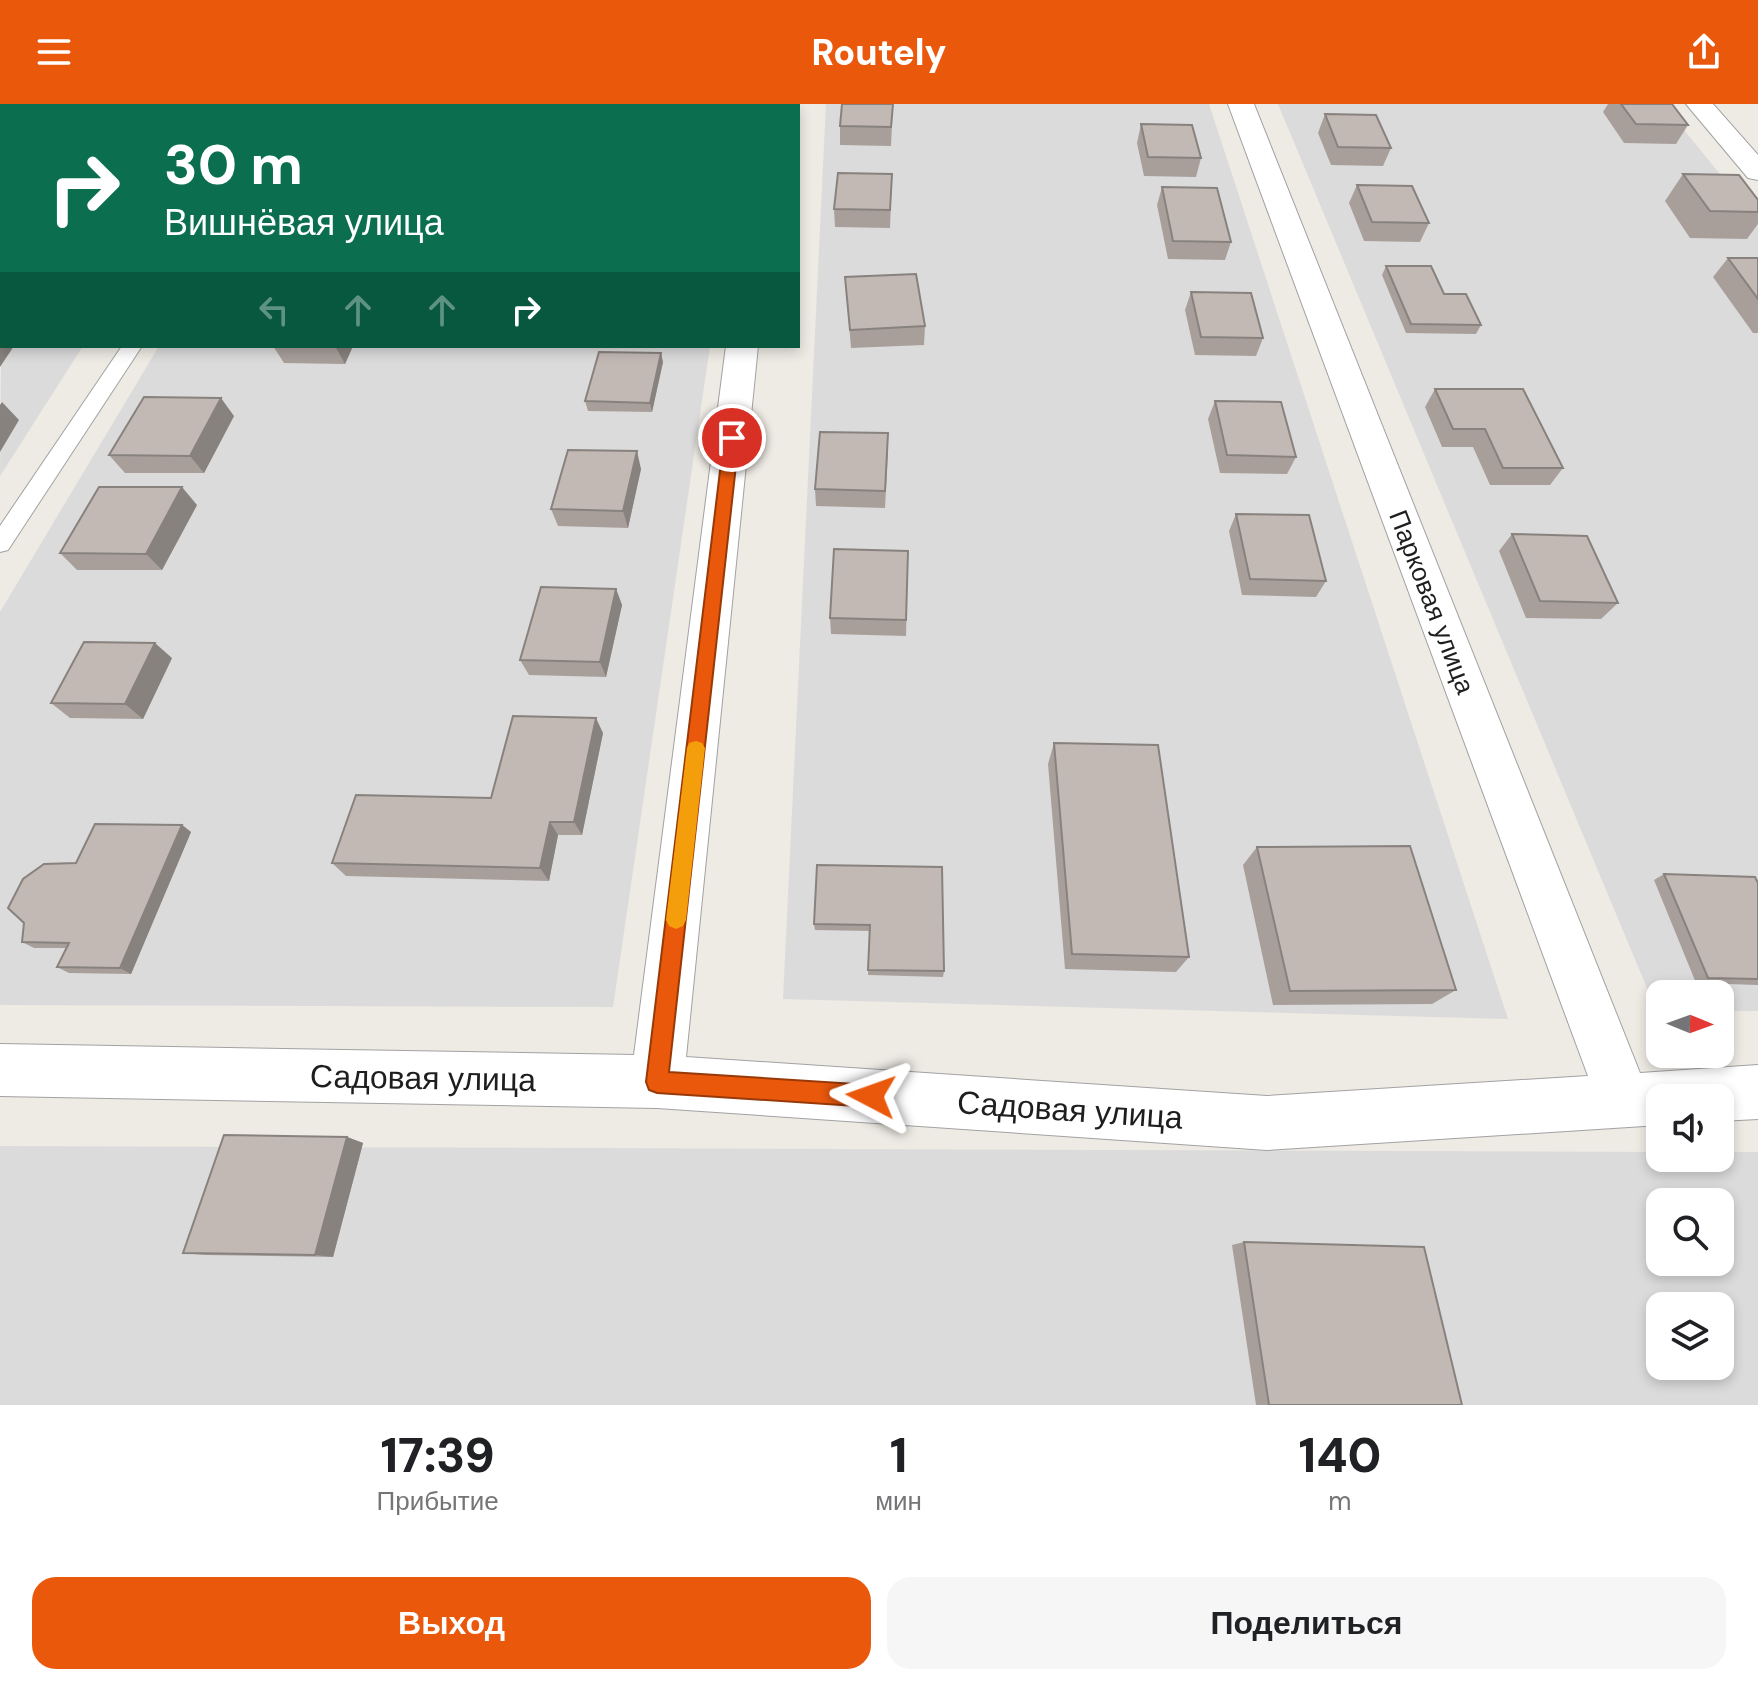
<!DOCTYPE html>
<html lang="ru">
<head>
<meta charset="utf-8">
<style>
	body { margin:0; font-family:"DM Sans",sans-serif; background:#f6f6f6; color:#202124; height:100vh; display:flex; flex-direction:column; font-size:30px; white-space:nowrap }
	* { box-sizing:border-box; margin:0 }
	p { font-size:26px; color:#757577 }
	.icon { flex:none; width:44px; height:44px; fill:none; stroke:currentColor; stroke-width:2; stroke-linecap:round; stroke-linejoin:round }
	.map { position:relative; height:1301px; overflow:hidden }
	.panel { display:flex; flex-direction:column; background:#fff; flex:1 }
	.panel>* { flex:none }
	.top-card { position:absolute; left:0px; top:0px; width:800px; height:244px; box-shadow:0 4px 12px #0003; background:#0b6e4f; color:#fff; overflow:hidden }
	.needle { width:52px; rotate:91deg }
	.tools { position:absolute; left:1646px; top:876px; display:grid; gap:16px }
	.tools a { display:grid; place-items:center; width:88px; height:88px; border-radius:16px; background:#fff; box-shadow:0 4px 12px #0003; font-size:40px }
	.pin { position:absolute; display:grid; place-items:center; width:68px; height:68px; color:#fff; margin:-34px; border:4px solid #fff; border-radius:50%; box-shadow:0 2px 8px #0007 }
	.me { position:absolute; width:88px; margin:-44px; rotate:274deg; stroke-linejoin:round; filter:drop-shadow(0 0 6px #0008) }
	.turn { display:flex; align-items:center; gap:28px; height:168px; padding:0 32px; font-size:36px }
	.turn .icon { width:104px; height:104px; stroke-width:2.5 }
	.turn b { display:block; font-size:56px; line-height:68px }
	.lanes { display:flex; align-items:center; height:76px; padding:0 32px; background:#0003; justify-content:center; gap:40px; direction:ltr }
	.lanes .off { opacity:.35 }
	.eta { display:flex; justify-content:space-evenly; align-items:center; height:136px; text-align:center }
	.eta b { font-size:48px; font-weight:800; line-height:56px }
	.action { display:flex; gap:16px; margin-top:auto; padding:16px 32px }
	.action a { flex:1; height:92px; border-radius:24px; background:#ea580c; color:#fff; font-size:32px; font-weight:800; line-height:92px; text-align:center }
	.action a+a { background:#f6f6f6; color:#202124 }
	header { display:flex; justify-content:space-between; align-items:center; height:104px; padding:0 32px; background:#ea580c; color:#fff; font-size:36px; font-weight:800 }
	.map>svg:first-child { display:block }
</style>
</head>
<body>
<header><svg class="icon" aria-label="menu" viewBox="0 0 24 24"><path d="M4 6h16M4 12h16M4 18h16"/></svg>Routely<svg class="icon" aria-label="share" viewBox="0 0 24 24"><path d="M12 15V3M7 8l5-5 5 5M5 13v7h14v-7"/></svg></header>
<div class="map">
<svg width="1758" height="1301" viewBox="0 0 1758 1301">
	<rect width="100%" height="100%" fill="#eeeae4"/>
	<path fill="#dcdbdb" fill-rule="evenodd" d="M99,0H745L98,2Z
		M826,0H1209L1508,915L783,895Z
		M1278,0H1663L1758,117V907H1720V890H1660V908H1657Z
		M2,152V242H83L0,372Z
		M159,242H710L613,903L0,901V508Z
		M0,1042L1660,1048V1054H1720V1048H1758V1301H0ZM1660,1098H1720V1158H1660ZM1660,1202H1720V1262H1660Z"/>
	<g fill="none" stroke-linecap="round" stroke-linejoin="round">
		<defs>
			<path id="lane" d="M122,242H142L8,446L0,448V422Z"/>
			<path id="street" d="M8,0H36L7,2Z
				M757,0H783V2H757Z
				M1228,0H1254L1640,969L1758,961V1015L1720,1017V994H1660V1021L1267,1046L657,1004L0,992V940L634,951L726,242H758L686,953L1267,992L1588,972Z
				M1686,0H1713L1758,51V76L1748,74Z"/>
			<path id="secondary" d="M2,89V109L0,110V90Z"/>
		</defs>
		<use href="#lane" stroke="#a2a2a2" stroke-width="2"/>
		<use href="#street" stroke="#a2a2a2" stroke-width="2"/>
		<use href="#secondary" stroke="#6c6f0a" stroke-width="2"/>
		<use href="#lane" fill="#fff" fill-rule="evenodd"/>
		<use href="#street" fill="#fff" fill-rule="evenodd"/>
		<use href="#secondary" fill="#f6f5ba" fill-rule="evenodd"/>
	</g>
	<path fill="#a89f9b" d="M72,0H144L142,2H72Z
		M171,0H239L238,2H172Z
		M893,0L891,42L840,41V22Z
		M1608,0H1672L1688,21L1676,40L1624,39L1603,8Z
		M1325,10L1391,44L1383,62L1331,61L1318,29Z
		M1141,20L1201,54L1196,73L1144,72L1137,39Z
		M892,70L890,124L835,123L834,105Z
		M1683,70L1758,96V120L1747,135L1690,134L1665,97Z
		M1357,81L1429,119L1420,138L1364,137L1349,99Z
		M1162,83L1231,138L1225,156L1168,155L1157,101Z
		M1728,154H1758V229H1753L1713,173Z
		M1386,162L1481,221L1476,230L1406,229L1382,171Z
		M845,173L925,222L924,241L851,244Z
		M1191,188L1263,234L1256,252L1195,251L1185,206Z
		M273,242H353L345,260L284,259Z
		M663,258L652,308L588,307L585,297Z
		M1435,285L1563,364L1550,381H1490L1473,343H1442L1425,303Z
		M1215,297L1296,353L1287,370L1220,369L1208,315Z
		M234,312L204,369H125L109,351Z
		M888,347L885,404L816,402L815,385Z
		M641,365L628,424L558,422L551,405Z
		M197,401L162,466H77L60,449Z
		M1236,410L1326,477L1316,493L1242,491L1229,427Z
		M1512,430L1618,499L1601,515L1526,514L1499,447Z
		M908,447L906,532L831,530L830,514Z
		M616,485L622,501L606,573L529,571L520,556Z
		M172,554L143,615L70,614L51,599Z
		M603,629L582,731H558L549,777L346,772L332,759L491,694Z
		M1054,639L1189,853L1176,868L1065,865L1048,660Z
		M182,721L191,728L131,870L69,869L57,863L66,844H34L22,838L76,759Z
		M1257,743L1456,886L1432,900L1273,901L1243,761Z
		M817,761L944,867L943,873L868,871L870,827L815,826L814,820Z
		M1664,770L1758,779V881L1696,879L1654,776Z
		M347,1033L363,1039L333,1153L205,1151L183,1149Z
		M1244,1138L1462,1301H1256L1232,1141Z"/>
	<path fill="#88827e" d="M118,0H144L142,2H118Z
		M224,0H239L238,2H225Z
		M2,201V242H14L0,263V203Z
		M335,242H353L345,260Z
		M661,249L663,258L652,308L650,299Z
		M221,294L234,312L204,369L190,352Z
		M2,298L19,316L0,348V301Z
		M637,347L641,365L628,424L623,407Z
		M182,383L197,401L162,466L146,450Z
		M616,485L622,501L606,573L600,558Z
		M155,539L172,554L143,615L125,600Z
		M596,614L603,629L582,731L574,718Z
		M550,718L558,731L549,777L540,764Z
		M182,721L191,728L131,870L120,864Z
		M347,1033L363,1039L333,1153L315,1151Z"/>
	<path fill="#c3b9b4" stroke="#88827e" stroke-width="2" d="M72,0H118L117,1Z
		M654,0H705L704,2H654Z
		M842,0H893L891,23L840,22Z
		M1621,0H1672L1688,21L1636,20Z
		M1325,10L1376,11L1391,44L1338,43Z
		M1141,20L1192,21L1201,54L1148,53Z
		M838,69L892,70L890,106L834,105Z
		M1683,70L1739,71L1758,96V108L1710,107Z
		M1357,81L1412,82L1429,119L1372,118Z
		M1162,83L1217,84L1231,138L1173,137Z
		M1728,154H1758V195Z
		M1386,162H1431L1444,190H1466L1481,221L1411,220Z
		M916,170L925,222L850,226L845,173Z
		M0,182H2V201L0,203Z
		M1191,188L1251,189L1263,234L1201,233Z
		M599,248L661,249L650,299L585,297Z
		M1435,285H1523L1563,364H1503L1485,325H1453Z
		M144,293L221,294L190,352L109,351Z
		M1215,297L1281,298L1296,353L1227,351Z
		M820,328L888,329L885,387L815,385Z
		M568,346L637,347L623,407L551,405Z
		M99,383H182L146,450L60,449Z
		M1236,410L1309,411L1326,477L1250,475Z
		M1512,430L1587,432L1618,499L1540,497Z
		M834,445L908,447L906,516L830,514Z
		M541,483L616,485L600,558L520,556Z
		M84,538L155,539L125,600L51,599Z
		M513,612L596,614L574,718H550L540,764L332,759L356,691L491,694Z
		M1054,639L1158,641L1189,853L1072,850Z
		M95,720L182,721L120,864L57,863L69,839L22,838L24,819L8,804L23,775L44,760L76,759Z
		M1410,742L1456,886L1290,887L1257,743Z
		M817,761L942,763L944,867L868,866L870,821L814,820Z
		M1664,770L1755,773L1758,779V875L1708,874Z
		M224,1031L347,1033L315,1151L183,1149Z
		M1244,1138L1424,1143L1462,1301H1269Z"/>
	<path fill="#ea580c" stroke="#983908" stroke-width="2" d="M732,329L739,334L669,968L871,981L878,985L882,992L878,1000L871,1003L657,989L649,986L646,978L724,334Z"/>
	<path fill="#f59e0b" d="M696,637L702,639L705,644L686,816L683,822L676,825L669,822L666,816L687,644L689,639Z"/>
	<g text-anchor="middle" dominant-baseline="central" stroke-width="6" stroke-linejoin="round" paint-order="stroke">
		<g font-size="26" fill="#1e1e1e" stroke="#fff">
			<text transform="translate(1432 498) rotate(69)">Парковая улица</text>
		</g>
		<g font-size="32" fill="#1e1e1e" stroke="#fff">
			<text transform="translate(423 974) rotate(1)">Садовая улица</text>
			<text transform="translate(1070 1006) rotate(4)">Садовая улица</text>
		</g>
	</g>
</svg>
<div class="tools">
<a><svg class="needle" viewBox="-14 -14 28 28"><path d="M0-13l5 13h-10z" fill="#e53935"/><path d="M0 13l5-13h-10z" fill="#757577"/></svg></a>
<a><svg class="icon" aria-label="sound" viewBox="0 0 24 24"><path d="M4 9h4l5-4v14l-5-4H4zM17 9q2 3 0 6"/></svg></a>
<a><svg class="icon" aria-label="search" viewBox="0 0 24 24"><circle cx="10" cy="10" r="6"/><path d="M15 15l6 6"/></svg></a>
<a><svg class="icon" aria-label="layers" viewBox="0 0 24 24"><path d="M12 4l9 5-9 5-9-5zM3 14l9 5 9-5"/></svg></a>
</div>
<div class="pin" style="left:732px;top:334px;background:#d93025"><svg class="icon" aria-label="arrive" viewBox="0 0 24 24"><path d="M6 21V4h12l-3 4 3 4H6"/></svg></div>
<svg class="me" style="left:871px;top:992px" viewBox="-20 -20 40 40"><path d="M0-17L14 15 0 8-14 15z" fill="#ea580c" stroke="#fff" stroke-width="4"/></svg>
<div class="top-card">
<div class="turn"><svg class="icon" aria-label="right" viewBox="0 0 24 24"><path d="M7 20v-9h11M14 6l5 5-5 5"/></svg><div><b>30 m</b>Вишнёвая улица</div></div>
<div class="lanes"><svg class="icon off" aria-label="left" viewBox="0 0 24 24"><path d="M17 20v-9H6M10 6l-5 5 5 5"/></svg><svg class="icon off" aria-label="ahead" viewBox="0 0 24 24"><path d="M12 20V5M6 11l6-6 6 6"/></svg><svg class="icon off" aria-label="ahead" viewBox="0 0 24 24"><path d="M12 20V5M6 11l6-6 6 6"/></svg><svg class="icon" aria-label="right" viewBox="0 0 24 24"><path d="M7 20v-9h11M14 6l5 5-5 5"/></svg></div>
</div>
</div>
<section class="panel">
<div class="eta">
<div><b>17:39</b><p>Прибытие</p></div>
<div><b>1</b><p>мин</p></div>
<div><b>140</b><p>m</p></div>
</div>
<div class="action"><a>Выход</a><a>Поделиться</a></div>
</section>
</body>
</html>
